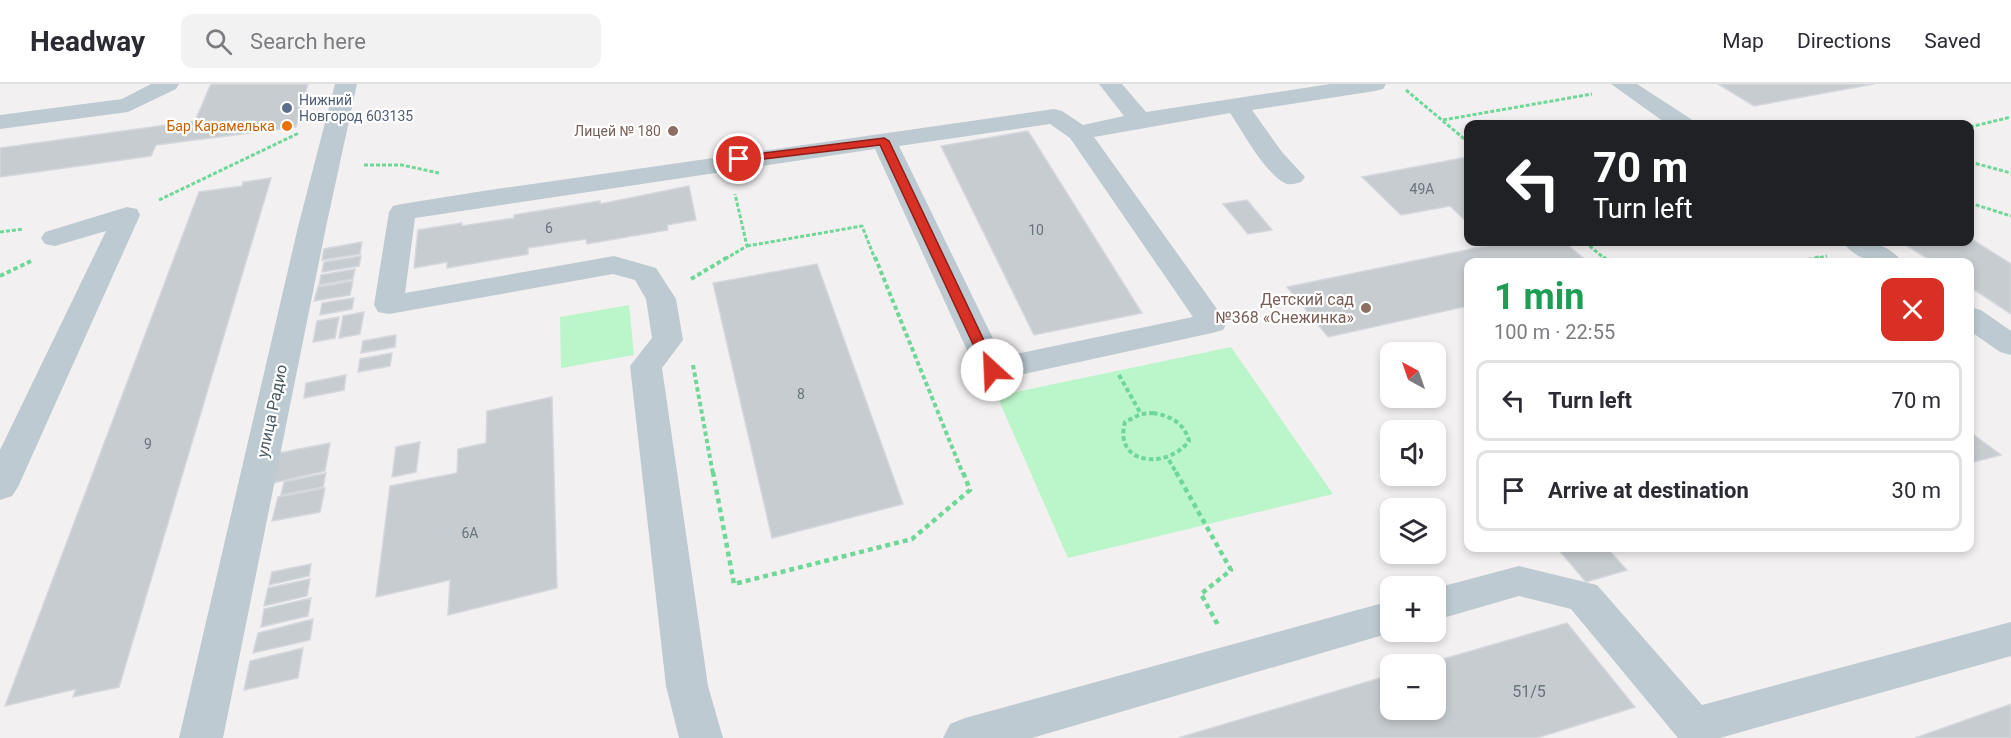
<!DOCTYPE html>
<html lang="en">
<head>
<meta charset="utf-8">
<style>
	body { margin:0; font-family:Roboto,sans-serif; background:#f2f2f3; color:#2b2b33; height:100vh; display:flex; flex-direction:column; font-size:22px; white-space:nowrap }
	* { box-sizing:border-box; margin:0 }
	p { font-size:20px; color:#7c7c81 }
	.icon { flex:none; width:33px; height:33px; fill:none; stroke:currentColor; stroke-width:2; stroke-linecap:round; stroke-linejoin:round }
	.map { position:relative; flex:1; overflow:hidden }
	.sheet { position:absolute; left:1464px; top:174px; width:510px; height:294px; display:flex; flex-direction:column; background:#fff; border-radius:12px; box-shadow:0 3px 9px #0003 }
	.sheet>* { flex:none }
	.banner { position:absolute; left:1464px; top:36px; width:510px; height:126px; border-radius:12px; box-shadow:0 3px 9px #0003; background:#202124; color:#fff; overflow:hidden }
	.needle { width:39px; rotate:320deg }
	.controls { position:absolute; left:1380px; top:258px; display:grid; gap:12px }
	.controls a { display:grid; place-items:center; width:66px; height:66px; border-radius:12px; background:#fff; box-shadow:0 3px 9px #0003; font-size:30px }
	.pin { position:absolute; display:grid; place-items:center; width:51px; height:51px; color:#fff; margin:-26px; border:3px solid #fff; border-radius:50%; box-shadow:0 2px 6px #0007 }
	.me { position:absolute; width:66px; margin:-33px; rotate:335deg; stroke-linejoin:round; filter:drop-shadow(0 0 4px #0008) }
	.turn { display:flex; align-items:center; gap:21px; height:126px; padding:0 30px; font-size:27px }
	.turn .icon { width:78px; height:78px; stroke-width:2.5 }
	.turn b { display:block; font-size:42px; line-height:51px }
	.round { display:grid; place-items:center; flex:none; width:63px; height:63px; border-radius:12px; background:#f2f2f3 }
	.head { display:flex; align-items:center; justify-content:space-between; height:102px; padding:0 30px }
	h1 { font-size:36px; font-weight:700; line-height:45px; color:#1e9e55 }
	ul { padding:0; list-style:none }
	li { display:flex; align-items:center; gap:18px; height:81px; margin:0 12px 9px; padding:0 18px; border:3px solid #e1e1e2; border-radius:12px }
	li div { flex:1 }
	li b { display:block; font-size:22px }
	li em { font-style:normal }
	header { display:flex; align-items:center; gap:36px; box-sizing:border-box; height:84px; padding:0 30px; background:#fff; border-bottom:2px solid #e1e1e2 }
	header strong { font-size:28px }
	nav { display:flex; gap:33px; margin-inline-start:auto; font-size:21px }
	.search { width:420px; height:54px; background:#f2f2f3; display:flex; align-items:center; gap:15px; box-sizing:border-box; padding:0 21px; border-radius:12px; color:#7c7c81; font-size:22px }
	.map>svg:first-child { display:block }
</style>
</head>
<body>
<header>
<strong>Headway</strong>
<div class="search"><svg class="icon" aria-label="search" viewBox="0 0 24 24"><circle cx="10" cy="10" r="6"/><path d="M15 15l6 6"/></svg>Search here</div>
<nav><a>Map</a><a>Directions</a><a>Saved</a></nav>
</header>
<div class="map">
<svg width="2011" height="654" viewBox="0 0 2011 654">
	<rect width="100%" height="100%" fill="#f3f0f1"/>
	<path fill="#bbf5ca" d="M629,221L634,271L561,284L560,233Z
		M1231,263L1333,410L1068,474L997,312Z"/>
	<path fill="#c7ccd0" stroke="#d4d7dd" stroke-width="1.5" d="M211,0H308L296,43L156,61L151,72L0,93V64L195,37Z
		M1718,0H1874L1754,22Z
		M1028,47L1142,229L1034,251L941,62Z
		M1468,73V118L1465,119L1468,122V139L1450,122L1401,131L1362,93Z
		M271,94L119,603L73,613L76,605L5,622L199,108L242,102L243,98Z
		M689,102L696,136L667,141L668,146L587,160L586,155L528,164V170L447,184V178L414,184L418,146L462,139V142L514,134V131L600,117V120Z
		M1247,116L1272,146L1248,150L1223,120Z
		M1970,154L2011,180V230L1970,203V178H1933L1901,158H1970Z
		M362,158L360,170L322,176L324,165Z
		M1488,158H1564L1588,178H1468V222L1328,253L1287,203L1491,161Z
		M361,172L359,182L322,188L324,178Z
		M817,180L903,420L772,454L713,199Z
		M355,185L353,195L319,201L321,191Z
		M353,197L350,211L314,217L318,203Z
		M354,214L352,225L320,231L322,219Z
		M364,228L360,250L339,254L343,232Z
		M339,233L335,254L313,258L317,237Z
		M396,251L395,263L361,269L363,257Z
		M392,269L390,282L358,288L360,275Z
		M346,291L344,306L304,314L306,299Z
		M552,313L557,504L448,531L450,496L376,513L390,402L457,389L458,365L486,359L487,327Z
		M1970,348L2001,371L1970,379Z
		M420,358L416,388L392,393L396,363Z
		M330,359L325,387L273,399L279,369Z
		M326,389L323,403L281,411L284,398Z
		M325,404L320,428L272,437L278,413Z
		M1557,464H1607L1627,486L1586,498Z
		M311,480L309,492L269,501L272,488Z
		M310,495L307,512L264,522L268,504Z
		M311,514L308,532L261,543L264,525Z
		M313,535L310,556L253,569L258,549Z
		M1567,539L1635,623L1537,654H1178L1390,591V626H1436V580H1426Z
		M303,564L298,594L244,606L250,577Z
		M2011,620V654H1915Z"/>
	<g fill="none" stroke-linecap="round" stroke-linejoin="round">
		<path stroke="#6fd797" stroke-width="3" stroke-dasharray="4 2" stroke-linecap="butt" d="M1406,6L1468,58
			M1443,36L1592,10
			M1970,43L2011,33
			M1970,78L2011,89
			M364,81H402L439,89
			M159,116L299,49
			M1970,119L2011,132
			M0,148L23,145
			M1585,158L1605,175
			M747,162L862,142L875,175
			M725,175L747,162L735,110
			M1814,175L1827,172"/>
		<path stroke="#6fd797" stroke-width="4" stroke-dasharray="4.5 3" stroke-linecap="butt" d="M875,173L963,390
			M1603,173L1609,178
			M1800,178L1821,173
			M0,192L31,177
			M691,195L728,173
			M693,281L713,390
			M1119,291L1141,330
			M1153,329C1171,332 1184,339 1189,357C1167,386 1113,381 1125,338L1141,330Z
			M1169,376L1177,390"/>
		<path stroke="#6fd797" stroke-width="4.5" stroke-dasharray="5 4" stroke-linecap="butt" d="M713,388L734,500L912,455L970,406L963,388
			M1176,388L1231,486L1201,510L1218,541"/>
		<path fill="#bdcad1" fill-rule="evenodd" d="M151,0H179L176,5L128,28L0,45V31L122,15Z
			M335,0H357L326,143L223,654H179L298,143Z
			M1099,0H1122L1146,28L1330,0H1386L1383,5L1375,7L1252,26L1282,68L1305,93L1301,98C1295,100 1288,102 1283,98C1263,86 1243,48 1230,29L1094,53L1227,239L1223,246L1212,249L992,297L981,293L976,286L875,65L415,134L405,209L614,172L656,184L676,215L683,256L662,284L708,602L723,654H679L666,602L630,282L652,254L646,215L635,196L613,190L389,230L378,228L374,221L389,128L393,122L402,120L483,107L1054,25L1062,27L1083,41L1124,32ZM1050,40L1070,54L1193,233L1002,273L899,62Z
			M1611,0H1637L1691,35L1694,40H1667Z
			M127,123L137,125L140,131L18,403L12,412L0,416V366L106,147L55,162L45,160L41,154L45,148Z
			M1843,158C1865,156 1888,158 1902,178C1880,180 1857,178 1843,158Z
			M1970,223L1981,226L2011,247V271L2000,268L1970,247Z
			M1519,482L1597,501L1702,621L2011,538V572L1720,654H1678L1571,525L1519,512L1436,536V504Z
			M1390,517V548H1395L1390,549L1032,654H943L950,640L965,634Z"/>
	</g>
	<path fill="#d93025" stroke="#8d1f18" stroke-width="1.5" d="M884,54L889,57L998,286L996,289H987L985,286L880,61L739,78L734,75L739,72Z"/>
	<circle fill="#5c6f8a" stroke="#fff" stroke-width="2" cx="287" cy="24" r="6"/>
	<circle fill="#e8710a" stroke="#fff" stroke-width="2" cx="287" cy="42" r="6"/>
	<g fill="#8d6e63" stroke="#fff" stroke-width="2">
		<circle cx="673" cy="47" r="6"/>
		<circle cx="1366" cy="224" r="6"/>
	</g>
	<g text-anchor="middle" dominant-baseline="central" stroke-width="4.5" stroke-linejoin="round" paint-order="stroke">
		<g font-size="14" fill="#4e5e75" stroke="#fff" text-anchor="start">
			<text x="299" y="16">Нижний<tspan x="299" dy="16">Новгород 603135</tspan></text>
		</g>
		<g font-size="14" fill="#c56008" stroke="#fff" text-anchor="end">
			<text x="275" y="42">Бар Карамелька</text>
		</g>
		<g font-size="14" fill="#785e54" stroke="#fff" text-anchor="end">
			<text x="661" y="47">Лицей № 180</text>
		</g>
		<g font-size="14" fill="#66747c">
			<text x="1422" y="105">49А</text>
			<text x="549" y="144">6</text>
			<text x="1036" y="146">10</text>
			<text x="801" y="310">8</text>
			<text x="148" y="360">9</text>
			<text x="470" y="449">6А</text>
		</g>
		<g font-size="16" fill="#785e54" stroke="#fff" text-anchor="end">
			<text x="1354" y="215">Детский сад<tspan x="1354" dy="18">№368 «Снежинка»</tspan></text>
		</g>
		<g font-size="16" fill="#465760" stroke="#fff">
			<text transform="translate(272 327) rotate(-78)">улица Радио</text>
		</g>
		<g font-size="16" fill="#66747c">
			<text x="1529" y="607">51/5</text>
		</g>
	</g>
</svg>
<div class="controls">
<a><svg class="needle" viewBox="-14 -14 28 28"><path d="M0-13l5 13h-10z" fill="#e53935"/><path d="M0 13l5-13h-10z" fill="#7c7c81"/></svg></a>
<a><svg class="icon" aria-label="sound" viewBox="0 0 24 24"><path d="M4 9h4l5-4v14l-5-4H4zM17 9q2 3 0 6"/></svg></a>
<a><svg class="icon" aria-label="layers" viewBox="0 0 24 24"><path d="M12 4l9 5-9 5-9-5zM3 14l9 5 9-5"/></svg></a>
<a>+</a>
<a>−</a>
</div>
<div class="pin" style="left:739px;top:75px;background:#d93025"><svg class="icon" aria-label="arrive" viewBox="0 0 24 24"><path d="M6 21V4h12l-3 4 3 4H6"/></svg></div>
<svg class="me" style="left:992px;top:286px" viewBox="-20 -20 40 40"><circle r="19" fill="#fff"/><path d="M0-13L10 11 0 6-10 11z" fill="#d93025"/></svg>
<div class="banner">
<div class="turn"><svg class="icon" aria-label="left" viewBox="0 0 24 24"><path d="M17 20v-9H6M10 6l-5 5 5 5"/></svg><div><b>70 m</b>Turn left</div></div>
</div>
<section class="sheet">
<div class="head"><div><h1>1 min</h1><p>100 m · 22:55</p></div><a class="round" style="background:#d93025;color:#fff"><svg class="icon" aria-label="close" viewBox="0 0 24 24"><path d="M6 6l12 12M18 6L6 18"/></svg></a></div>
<ul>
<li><svg class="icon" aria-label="left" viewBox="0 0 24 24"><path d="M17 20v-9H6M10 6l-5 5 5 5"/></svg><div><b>Turn left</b></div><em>70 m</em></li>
<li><svg class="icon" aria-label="arrive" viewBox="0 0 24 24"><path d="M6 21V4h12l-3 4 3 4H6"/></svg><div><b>Arrive at destination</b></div><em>30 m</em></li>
</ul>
</section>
</div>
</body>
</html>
